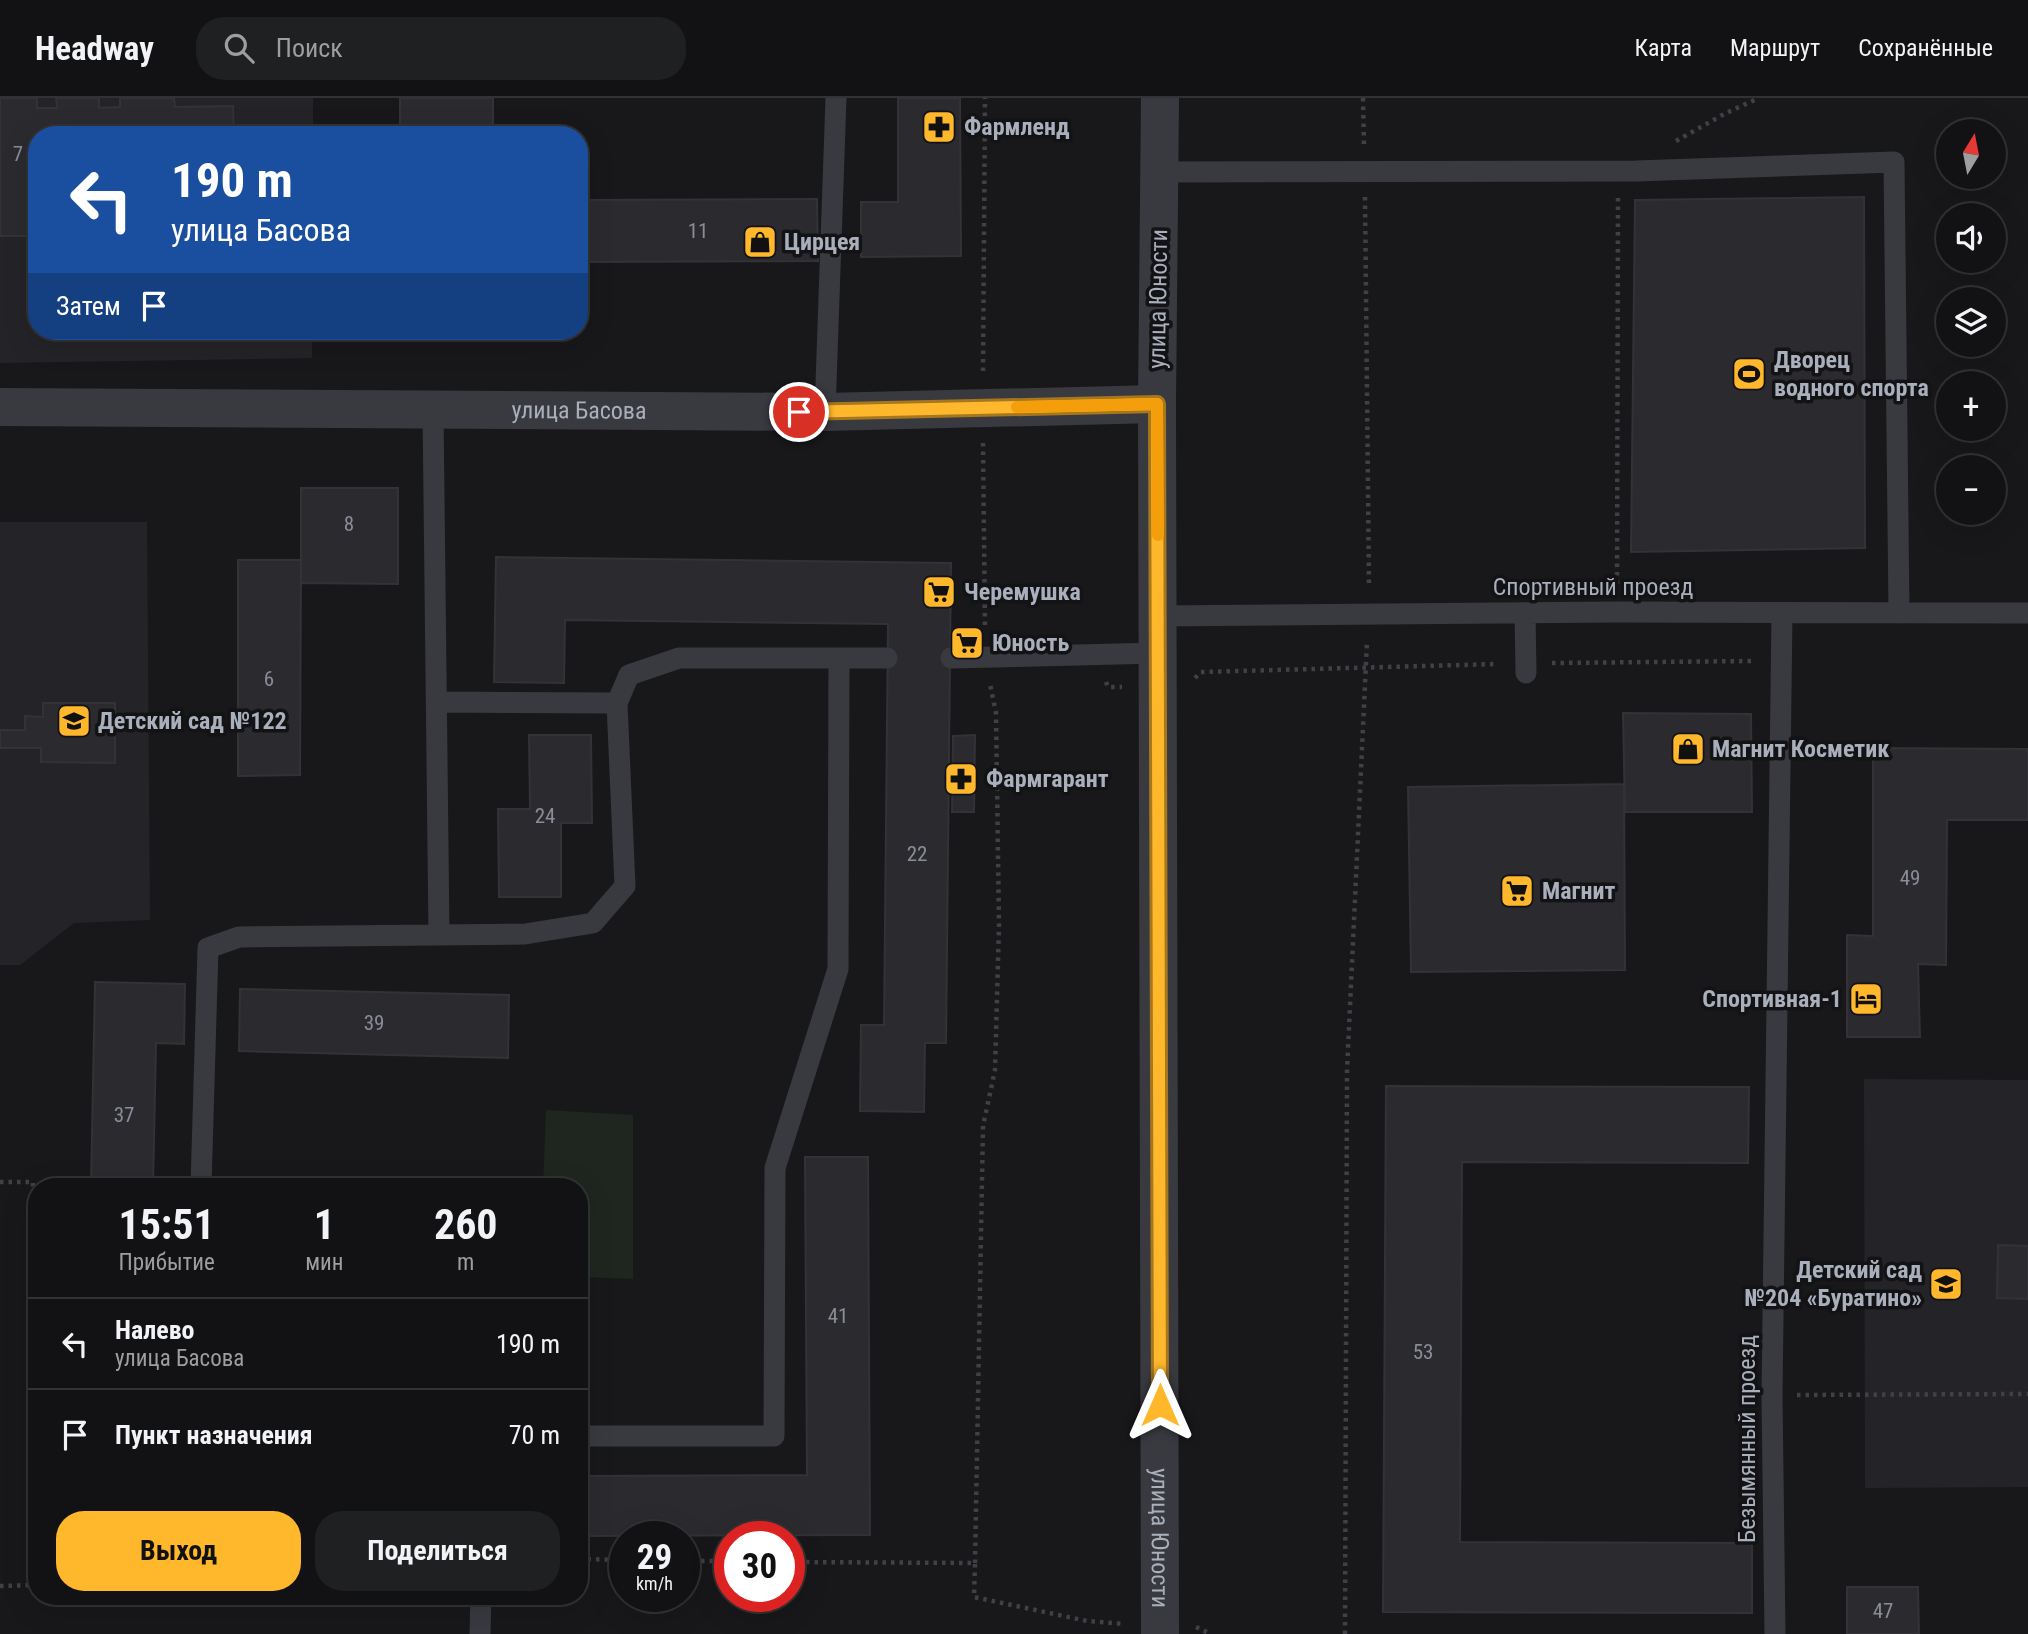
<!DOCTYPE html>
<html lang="ru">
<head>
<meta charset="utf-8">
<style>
	body { margin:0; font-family:"Roboto Condensed",sans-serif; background:#1f2022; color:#f1f3f6; height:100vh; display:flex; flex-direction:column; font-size:26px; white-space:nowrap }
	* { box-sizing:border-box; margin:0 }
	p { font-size:23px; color:#9c9ea0 }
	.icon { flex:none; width:38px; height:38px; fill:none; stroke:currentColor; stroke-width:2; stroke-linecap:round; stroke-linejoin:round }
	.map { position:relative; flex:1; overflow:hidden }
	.details { position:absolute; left:28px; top:1080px; width:560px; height:427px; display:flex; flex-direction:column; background:#121214; border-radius:28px; box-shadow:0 7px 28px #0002,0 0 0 2px #313234 }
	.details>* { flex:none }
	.guide { position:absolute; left:28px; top:28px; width:560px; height:214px; border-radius:28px; box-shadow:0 7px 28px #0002,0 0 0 2px #313234; background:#1a4fa0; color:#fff; overflow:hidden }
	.needle { width:46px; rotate:10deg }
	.controls { position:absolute; left:1936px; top:21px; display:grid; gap:14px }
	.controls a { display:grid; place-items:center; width:70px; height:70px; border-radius:50%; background:#121214; box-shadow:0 7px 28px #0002,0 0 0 2px #313234; font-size:35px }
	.speed { position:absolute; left:609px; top:1423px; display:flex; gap:14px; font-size:35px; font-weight:700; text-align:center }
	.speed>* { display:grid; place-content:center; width:91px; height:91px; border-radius:50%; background:#121214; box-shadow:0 7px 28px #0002,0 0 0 2px #313234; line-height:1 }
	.speed small { font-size:18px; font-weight:400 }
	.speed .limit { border:10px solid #d22; background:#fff; color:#111 }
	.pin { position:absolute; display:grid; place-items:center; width:60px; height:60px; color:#fff; margin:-30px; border:4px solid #fff; border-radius:50%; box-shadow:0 2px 7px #0007 }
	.me { position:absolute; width:77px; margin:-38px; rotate:0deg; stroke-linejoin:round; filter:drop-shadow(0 0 5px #0008) }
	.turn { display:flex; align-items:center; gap:24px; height:147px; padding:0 28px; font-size:32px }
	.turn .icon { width:91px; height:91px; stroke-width:2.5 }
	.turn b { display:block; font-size:49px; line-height:60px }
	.then { display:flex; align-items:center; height:66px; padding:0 28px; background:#0003; gap:14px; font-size:26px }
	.eta { display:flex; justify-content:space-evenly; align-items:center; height:119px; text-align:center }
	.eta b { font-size:42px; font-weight:700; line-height:49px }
	.button { display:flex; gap:14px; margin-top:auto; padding:14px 28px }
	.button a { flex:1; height:80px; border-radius:28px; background:#ffb72c; color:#111; font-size:28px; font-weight:700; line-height:80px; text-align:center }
	.button a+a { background:#1f2022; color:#f1f3f6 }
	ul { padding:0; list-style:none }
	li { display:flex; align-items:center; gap:21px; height:91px; padding:0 28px; border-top:2px solid #313234 }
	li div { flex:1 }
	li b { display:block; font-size:26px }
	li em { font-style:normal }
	header { display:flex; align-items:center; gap:42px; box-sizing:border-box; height:98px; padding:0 35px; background:#121214; border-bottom:2px solid #313234 }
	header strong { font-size:33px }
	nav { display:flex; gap:38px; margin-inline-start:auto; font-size:24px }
	.search { width:490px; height:63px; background:#1f2022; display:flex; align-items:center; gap:18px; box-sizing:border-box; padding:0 24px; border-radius:28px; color:#9c9ea0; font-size:26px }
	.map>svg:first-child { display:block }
</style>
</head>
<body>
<header>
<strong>Headway</strong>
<div class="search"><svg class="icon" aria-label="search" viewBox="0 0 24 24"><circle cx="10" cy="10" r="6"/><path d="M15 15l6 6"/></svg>Поиск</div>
<nav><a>Карта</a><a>Маршрут</a><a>Сохранённые</a></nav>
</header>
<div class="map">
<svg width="2028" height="1536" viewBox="0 0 2028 1536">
	<rect width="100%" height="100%" fill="#18181b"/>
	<path fill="#242428" d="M0,0H313V37H37V233H312V260L0,265Z
		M0,424H147L150,822L74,825L20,867H0Z
		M1864,981L2028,982V1389L1865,1390Z"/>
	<path fill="#1e261f" d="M546,1012L633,1017V1181L579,1179V1088H543Z"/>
	<path fill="#2b2b2f" stroke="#323237" stroke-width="2" d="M0,0H37V10H57L56,0H99V10L120,9V0H174L175,9L233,8L234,37H37L36,138H0Z
		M400,0H493V37H400Z
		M898,0H960L961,158L861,159V104H898Z
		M1864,99L1865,450L1631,454L1635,102Z
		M817,101L818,163L579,164V102Z
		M301,390H398V486L301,485Z
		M496,459L951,465L946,945H925L924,1014L860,1013L861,927H884L888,526L565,522L564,585L494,584Z
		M238,462H301L300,677L238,678Z
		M43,605H115V665L41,664V650H0V632H25V618L43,619Z
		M1623,615L1751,616L1752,714H1625Z
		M529,637H591L592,725H561V799H499L498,711H530Z
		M975,637L974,714H952L953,638Z
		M1873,650L2028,651V722H1947L1946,867L1918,866L1920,939H1847V837L1873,838Z
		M1624,686L1625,872L1411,874L1408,689Z
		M95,884L185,886L184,946L156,945L153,1088H91Z
		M240,891L509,897L508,960L239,953Z
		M1386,988L1749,989L1748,1065L1462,1064L1460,1444L1752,1445V1515L1383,1514Z
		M805,1059H868L870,1437L579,1438V1378L807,1377Z
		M1998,1147L2028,1148V1201L1997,1200Z
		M1847,1489H1918L1919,1536H1847Z"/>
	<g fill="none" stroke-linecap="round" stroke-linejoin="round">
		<path stroke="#3f4147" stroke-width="4.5" stroke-dasharray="3.5 5" stroke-linecap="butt" d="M1363,0L1364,48
			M1676,43L1726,15L1759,0
			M1365,99L1369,489
			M983,273L985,0
			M983,345L985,532
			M1617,486L1618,99
			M1552,565L1754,563
			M1195,580L1201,574L1498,566
			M1106,584L1108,589H1122
			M0,1084H33L29,1488
			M1797,1297L2028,1296
			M579,1461L625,1462
			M684,1463H730
			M789,1464L975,1465L974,1499L1087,1523L1125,1526
			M975,1465L983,1028L995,972L999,828L996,615L990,586
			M0,1488L37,1487
			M1196,1529L1211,1536
			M1345,1536L1347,973L1367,543"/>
		<path stroke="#393a40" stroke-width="21" d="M1159,74L1636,73L1894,64L1899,515
			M433,312L439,837
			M825,314L836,0
			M1525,515L1526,575
			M1159,518L1617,514L2028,515
			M951,560L1159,555
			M437,604L617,605
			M201,1088L208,850L239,839L525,836L593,825L625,788L617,605L629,577L679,560H839
			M579,1338H774L775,1070L838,871L839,560H887
			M480,1536L481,1498
			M1775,1536L1772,1297L1782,515"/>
		<g stroke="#393a40" stroke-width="38">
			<path id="s1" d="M1160,0L1157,306L1160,1536"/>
			<path id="s2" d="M0,309L825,314L1157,306"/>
		</g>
	</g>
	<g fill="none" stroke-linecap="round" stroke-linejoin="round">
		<defs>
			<path id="route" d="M799,314L1157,306L1160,1307"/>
		</defs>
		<use href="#route" stroke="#a6771d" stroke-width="18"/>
		<use href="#route" stroke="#ffb72c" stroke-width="12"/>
		<path stroke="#f59e0b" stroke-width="12" d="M1017,309L1157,306L1158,437"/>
	</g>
	<defs>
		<symbol id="pharmacy-square" viewBox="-11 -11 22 22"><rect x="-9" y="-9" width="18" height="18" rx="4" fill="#ffb72c" stroke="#131316"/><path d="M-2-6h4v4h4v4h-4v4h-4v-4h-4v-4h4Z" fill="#111"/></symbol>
		<symbol id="shop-square" viewBox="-11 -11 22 22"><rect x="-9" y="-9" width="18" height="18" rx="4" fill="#ffb72c" stroke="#131316"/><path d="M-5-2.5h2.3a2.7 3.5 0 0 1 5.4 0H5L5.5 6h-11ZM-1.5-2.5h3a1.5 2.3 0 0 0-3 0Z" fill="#111"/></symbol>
		<symbol id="stadium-square" viewBox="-11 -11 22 22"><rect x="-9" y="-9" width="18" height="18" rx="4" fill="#ffb72c" stroke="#131316"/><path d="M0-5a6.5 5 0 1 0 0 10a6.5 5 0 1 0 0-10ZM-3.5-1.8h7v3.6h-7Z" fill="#111"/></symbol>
		<symbol id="supermarket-square" viewBox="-11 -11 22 22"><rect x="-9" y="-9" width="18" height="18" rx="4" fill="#ffb72c" stroke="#131316"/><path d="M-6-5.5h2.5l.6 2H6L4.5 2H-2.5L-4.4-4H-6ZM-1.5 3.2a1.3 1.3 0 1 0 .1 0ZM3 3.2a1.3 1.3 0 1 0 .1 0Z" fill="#111"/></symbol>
		<symbol id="school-square" viewBox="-11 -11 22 22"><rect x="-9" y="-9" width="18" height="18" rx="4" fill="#ffb72c" stroke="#131316"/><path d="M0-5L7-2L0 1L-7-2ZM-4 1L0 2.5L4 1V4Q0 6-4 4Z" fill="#111"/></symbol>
		<symbol id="hotel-square" viewBox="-11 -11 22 22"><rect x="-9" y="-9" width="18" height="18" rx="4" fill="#ffb72c" stroke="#131316"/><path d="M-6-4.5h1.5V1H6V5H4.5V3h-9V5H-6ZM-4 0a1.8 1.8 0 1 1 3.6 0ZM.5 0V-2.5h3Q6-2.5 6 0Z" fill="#111"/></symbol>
	</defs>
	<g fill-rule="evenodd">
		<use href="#pharmacy-square" x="920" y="10" width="38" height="38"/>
		<use href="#shop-square" x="741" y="125" width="38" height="38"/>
		<use href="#stadium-square" x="1730" y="257" width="38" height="38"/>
		<use href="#supermarket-square" x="920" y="475" width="38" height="38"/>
		<use href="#supermarket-square" x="948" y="526" width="38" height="38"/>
		<use href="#school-square" x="55" y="604" width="38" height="38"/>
		<use href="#shop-square" x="1669" y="632" width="38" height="38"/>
		<use href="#pharmacy-square" x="942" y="662" width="38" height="38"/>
		<use href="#supermarket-square" x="1498" y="774" width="38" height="38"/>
		<use href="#hotel-square" x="1847" y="882" width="38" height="38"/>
		<use href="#school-square" x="1927" y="1167" width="38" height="38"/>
	</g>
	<g text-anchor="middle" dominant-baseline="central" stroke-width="7" stroke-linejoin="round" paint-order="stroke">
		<g font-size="21" fill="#8a8d98">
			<text x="18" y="56">7</text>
			<text x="698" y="133">11</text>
			<text x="349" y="426">8</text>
			<text x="269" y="581">6</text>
			<text x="545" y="718">24</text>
			<text x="917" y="756">22</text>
			<text x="1910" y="780">49</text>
			<text x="374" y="925">39</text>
			<text x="124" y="1017">37</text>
			<text x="838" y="1218">41</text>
			<text x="1423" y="1254">53</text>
			<text x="1883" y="1513">47</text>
		</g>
		<g font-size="24" font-weight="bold" fill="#aaafbc" stroke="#131316" text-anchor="start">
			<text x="964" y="29">Фармленд</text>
			<text x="784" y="144">Цирцея</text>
			<text x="1774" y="262">Дворец<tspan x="1774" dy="28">водного спорта</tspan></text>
			<text x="964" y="494">Черемушка</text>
			<text x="992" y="545">Юность</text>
			<text x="98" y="623">Детский сад №122</text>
			<text x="1712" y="651">Магнит Косметик</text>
			<text x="986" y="681">Фармгарант</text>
			<text x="1542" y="793">Магнит</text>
			<text x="1842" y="901" text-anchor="end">Спортивная-1</text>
			<text x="1922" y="1172" text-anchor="end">Детский сад<tspan x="1922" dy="28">№204 «Буратино»</tspan></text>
		</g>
		<g font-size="24" fill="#aaafbc" stroke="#131316">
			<text transform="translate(1158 201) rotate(-89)">улица Юности</text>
			<text stroke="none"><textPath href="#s2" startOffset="579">улица Басова</textPath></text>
			<text x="1593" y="489">Спортивный проезд</text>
			<text transform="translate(1747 1341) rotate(-90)">Безымянный проезд</text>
			<text stroke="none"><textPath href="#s1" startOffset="1440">улица Юности</textPath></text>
		</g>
	</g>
</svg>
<div class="controls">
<a><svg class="needle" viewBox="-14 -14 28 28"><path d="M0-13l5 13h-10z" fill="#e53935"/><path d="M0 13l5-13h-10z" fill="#9c9ea0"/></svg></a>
<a><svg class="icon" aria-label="sound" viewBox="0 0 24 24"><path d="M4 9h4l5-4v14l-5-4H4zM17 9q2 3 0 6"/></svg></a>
<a><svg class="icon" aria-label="layers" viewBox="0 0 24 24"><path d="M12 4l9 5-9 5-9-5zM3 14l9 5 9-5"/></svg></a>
<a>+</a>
<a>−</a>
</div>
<div class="speed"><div>29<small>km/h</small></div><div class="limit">30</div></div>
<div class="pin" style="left:799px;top:314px;background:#d93025"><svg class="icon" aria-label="arrive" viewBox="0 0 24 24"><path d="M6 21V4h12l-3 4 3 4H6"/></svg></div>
<svg class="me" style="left:1160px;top:1307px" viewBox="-20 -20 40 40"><path d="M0-17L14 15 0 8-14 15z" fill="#ffb72c" stroke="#fff" stroke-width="4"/></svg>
<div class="guide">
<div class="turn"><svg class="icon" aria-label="left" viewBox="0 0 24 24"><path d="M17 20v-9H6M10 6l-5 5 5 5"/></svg><div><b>190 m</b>улица Басова</div></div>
<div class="then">Затем<svg class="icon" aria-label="arrive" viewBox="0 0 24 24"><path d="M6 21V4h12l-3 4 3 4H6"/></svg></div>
</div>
<section class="details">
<div class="eta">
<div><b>15:51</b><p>Прибытие</p></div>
<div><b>1</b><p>мин</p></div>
<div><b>260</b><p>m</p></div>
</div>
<ul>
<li><svg class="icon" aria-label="left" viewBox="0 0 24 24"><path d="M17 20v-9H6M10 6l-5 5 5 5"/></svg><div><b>Налево</b><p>улица Басова</p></div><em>190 m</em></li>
<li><svg class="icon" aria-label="arrive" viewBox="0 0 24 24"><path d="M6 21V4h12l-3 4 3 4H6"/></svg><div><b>Пункт назначения</b></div><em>70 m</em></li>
</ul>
<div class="button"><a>Выход</a><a>Поделиться</a></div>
</section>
</div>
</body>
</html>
